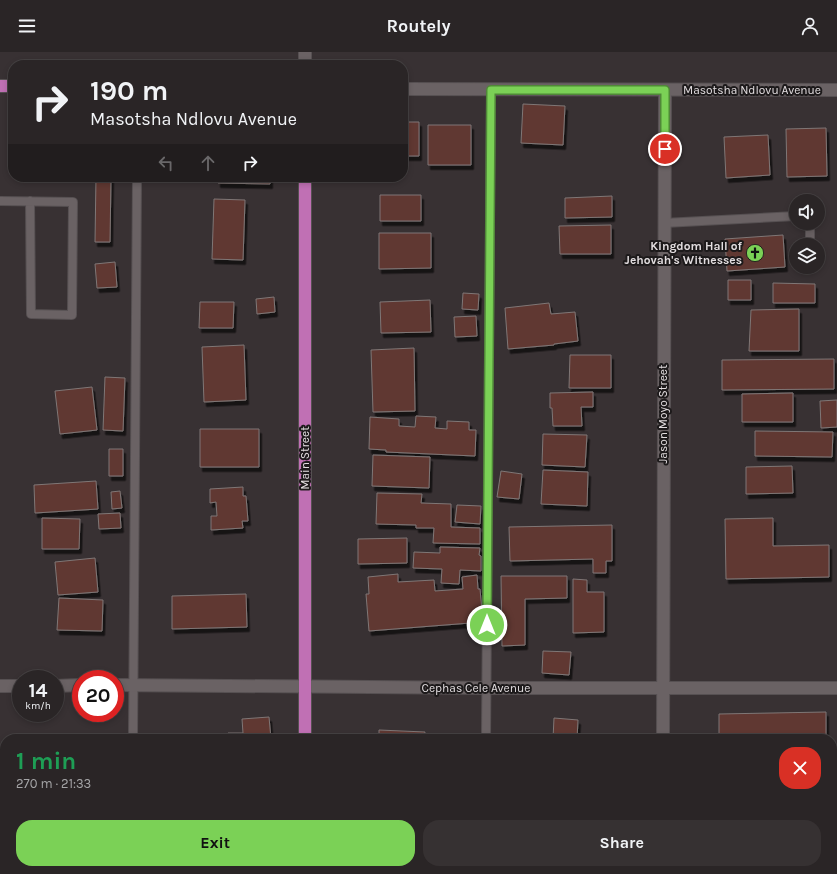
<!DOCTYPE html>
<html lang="en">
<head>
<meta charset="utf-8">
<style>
	body { margin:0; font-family:Karla,sans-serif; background:#363132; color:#f1f3f6; height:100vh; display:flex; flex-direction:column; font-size:15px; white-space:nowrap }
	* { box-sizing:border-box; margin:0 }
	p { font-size:13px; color:#a5a5a7 }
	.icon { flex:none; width:22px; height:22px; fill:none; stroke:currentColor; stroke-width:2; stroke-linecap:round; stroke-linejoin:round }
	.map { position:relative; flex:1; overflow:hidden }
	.drawer { position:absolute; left:0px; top:682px; width:837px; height:140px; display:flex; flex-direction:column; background:#2a2526; border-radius:16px 16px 0 0; box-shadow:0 2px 6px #0003,0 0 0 1px #464243 }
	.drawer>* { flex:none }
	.guide { position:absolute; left:8px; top:8px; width:400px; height:122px; border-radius:16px; box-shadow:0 2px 6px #0003,0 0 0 1px #464243; background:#2a2526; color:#f1f3f6; overflow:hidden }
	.fabs { position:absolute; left:789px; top:142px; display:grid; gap:8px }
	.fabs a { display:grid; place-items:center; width:36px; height:36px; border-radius:50%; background:#2a2526; box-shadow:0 2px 6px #0003,0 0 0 1px #464243; font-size:20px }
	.speed { position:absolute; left:12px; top:618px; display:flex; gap:8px; font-size:20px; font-weight:700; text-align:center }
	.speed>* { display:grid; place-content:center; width:52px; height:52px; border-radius:50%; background:#2a2526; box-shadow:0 2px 6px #0003,0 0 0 1px #464243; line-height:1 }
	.speed small { font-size:10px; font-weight:400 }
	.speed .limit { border:6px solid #d22; background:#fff; color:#111 }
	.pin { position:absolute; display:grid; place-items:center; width:34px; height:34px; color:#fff; margin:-17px; border:2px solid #fff; border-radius:50%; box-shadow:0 1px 4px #0007 }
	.me { position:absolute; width:44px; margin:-22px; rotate:0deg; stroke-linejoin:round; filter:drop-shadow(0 0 3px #0008) }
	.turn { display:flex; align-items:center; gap:14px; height:84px; padding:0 16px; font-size:18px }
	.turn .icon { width:52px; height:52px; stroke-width:2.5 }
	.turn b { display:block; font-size:28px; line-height:34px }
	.lanes { display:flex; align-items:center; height:38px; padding:0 16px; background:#0003; justify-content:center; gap:20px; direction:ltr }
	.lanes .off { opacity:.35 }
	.round { display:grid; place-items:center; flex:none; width:42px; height:42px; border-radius:16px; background:#363132 }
	.head { display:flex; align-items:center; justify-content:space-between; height:68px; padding:0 16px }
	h1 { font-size:24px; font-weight:700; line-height:30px; color:#1e9e55 }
	.button { display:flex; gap:8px; margin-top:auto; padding:8px 16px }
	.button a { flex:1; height:46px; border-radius:16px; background:#7bd156; color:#111; font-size:16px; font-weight:700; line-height:46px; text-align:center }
	.button a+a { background:#363132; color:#f1f3f6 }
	header { display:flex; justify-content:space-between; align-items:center; height:52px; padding:0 16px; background:#2a2526; font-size:18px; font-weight:700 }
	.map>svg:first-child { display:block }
</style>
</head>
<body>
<header><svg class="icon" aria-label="menu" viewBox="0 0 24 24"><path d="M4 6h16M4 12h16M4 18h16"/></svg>Routely<svg class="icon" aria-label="person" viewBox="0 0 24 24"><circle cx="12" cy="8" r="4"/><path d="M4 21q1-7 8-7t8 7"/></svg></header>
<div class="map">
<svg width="837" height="822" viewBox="0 0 837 822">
	<defs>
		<filter id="shadow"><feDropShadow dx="2.5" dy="4.5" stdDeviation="0" flood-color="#0009"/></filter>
	</defs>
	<rect width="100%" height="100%" fill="#383133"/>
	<path fill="#613732" stroke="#7f7776" filter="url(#shadow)" d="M523,52L565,54L563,93L521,91Z
		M403,70H419V104H403Z
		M428,73H471V113H428Z
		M826,76L827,124L787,125L786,77Z
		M768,83L770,123L726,126L724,85Z
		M96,125H111L110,190H95Z
		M218,125H270V132L218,131Z
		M380,143H421V169H380Z
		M612,144V165L565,166V146Z
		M214,147L245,148L243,208L212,207Z
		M611,173V202H560L559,174Z
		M379,181H431V216L379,217Z
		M783,183L785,215L727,219L725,187Z
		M115,210L117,235L97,236L95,212Z
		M728,228H751V248H728Z
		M773,231L815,232V251H773Z
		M463,241L479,242L478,258L462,257Z
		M274,245L275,260L257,262L256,247Z
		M430,248L431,280L381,281L380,250Z
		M200,250H234L233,276H199Z
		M549,251L551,262L575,260L578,289L554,292V293L508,297L505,256Z
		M799,257V299H749L751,258Z
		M476,264L477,284L455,285L454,265Z
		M244,293L246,348L204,350L202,295Z
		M414,296L415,359L373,360L371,298Z
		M570,303H611V336H569Z
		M834,307V337L722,338V308Z
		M105,325L125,326L123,379L103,378Z
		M92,335L97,378L60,382L55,339Z
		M593,340V355H581L582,374H553L552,356H550V341Z
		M793,341V370H742V342Z
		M837,348V375L821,376L820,349Z
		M416,364L436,365L435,376L447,377V369L469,370V378H476L475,404L386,400V398L369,397L370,365L399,367V374L415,375Z
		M200,377H259V415H200Z
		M755,379L833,380L832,405L755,404Z
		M543,382L587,383L585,415L542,413Z
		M109,397H123V424H109Z
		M373,403L430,405L429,436L372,434Z
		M792,414L793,441L746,442V415Z
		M543,418L588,420L587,454L541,452Z
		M501,419L522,422L519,447L497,445Z
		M96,429L98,457L35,461L34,433Z
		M243,435V444H246L248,469H242L243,476L211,478V464H217L216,450L210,451V437Z
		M120,439L122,456L112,457L111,440Z
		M377,441L422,442L421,451L451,452V475L480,476V492L433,491L434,476H416V473L376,472Z
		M457,453L481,454L480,472L455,470Z
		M120,461L121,476L99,477L98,462Z
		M42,466L80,467L79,497H42Z
		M773,466V494L829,493V525L726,527L725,467Z
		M612,473V509H606V521H593V507L510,509L509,475Z
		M407,486V511L358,512V487Z
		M440,495L480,496L479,503L481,504V519L460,518L459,532L441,531L442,517L413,516L414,500L440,501Z
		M95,506L98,540L58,543L55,510Z
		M398,522V530L434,528L435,539L463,537L462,525L477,523L478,537H480L483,570L369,579L366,542H369L368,525Z
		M501,524H567V546L525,547V593L502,594Z
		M573,527L587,528V540H604V580L573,581Z
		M246,542L247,575L172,577V544Z
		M59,546L103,548L102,579L57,578Z
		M543,599L571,600L569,623L542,621Z
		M826,660V687H719V662Z
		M269,665L271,687H229L228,681H243L242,667Z
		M554,666L578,668L577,687H553Z
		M379,678L425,680L424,687H379Z
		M105,683V687H68V684Z
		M38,817H91V822H38Z
		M185,817H256V822H185Z
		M564,817H635V822H564Z"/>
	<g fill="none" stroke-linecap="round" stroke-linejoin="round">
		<defs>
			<path id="service" d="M0,149L73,150L72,263L31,262L30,149
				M664,171L796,164
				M806,171L810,177V193
				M133,687L137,125
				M486,687L491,38
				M487,817V822
				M129,822V817"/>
			<path id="minor" d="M115,633L486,636H837
				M0,634H21
				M55,634L81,633
				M663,687L665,38
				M665,817V822"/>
			<path id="tertiary" d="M305,13V0
				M403,37L837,38"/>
			<path id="trunk" d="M0,34H13
				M305,687V125
				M306,817V822"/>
		</defs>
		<use href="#service" stroke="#565052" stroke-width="10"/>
		<use href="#minor" stroke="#565052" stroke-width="14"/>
		<use href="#tertiary" stroke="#565052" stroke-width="14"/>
		<use href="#trunk" stroke="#565052" stroke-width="14"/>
		<use href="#service" stroke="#6a6264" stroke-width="8"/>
		<use href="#minor" stroke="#6a6264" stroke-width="12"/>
		<use href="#tertiary" stroke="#6a6264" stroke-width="12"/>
		<use href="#trunk" stroke="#c070b4" stroke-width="12"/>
	</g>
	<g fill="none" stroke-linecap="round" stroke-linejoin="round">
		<defs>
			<path id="route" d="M487,573L491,38H665V97"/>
		</defs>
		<use href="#route" stroke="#508838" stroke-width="10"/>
		<use href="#route" stroke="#7bd156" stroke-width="7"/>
	</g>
	<defs>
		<symbol id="church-disc" viewBox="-11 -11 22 22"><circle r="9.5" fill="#7bd156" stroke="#1d1a1b"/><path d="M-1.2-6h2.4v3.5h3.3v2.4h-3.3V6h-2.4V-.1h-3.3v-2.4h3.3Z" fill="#111"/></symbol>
	</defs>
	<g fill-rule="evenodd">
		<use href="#church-disc" x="745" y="191" width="20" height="20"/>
	</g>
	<g text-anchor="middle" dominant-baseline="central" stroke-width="4" stroke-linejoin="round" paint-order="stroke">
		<g font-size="12" fill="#e2dddf" stroke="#1d1a1b">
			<text x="752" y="38">Masotsha Ndlovu Avenue</text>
			<text transform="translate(663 362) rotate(-90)">Jason Moyo Street</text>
			<text transform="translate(305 406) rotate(-90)">Main Street</text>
			<text x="476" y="636">Cephas Cele Avenue</text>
		</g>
		<g font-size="12" font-weight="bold" fill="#e2dddf" stroke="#1d1a1b" text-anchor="end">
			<text x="742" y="194">Kingdom Hall of<tspan x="742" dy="14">Jehovah's Witnesses</tspan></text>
		</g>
	</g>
</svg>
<div class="fabs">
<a><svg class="icon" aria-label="sound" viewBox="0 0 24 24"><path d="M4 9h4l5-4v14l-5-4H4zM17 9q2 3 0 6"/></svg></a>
<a><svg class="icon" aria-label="layers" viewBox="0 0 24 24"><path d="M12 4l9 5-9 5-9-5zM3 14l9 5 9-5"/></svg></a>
</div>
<div class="speed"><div>14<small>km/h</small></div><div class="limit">20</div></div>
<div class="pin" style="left:665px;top:97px;background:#d93025"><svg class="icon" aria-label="arrive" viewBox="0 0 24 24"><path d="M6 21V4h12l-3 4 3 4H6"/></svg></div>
<svg class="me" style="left:487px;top:573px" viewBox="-20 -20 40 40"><circle r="17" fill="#7bd156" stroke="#fff" stroke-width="3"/><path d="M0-11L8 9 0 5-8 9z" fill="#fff"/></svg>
<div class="guide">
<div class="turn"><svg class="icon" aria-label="right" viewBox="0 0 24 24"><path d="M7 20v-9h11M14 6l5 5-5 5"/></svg><div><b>190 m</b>Masotsha Ndlovu Avenue</div></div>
<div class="lanes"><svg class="icon off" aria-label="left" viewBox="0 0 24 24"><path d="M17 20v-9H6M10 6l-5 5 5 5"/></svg><svg class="icon off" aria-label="ahead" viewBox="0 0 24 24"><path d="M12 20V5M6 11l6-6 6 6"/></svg><svg class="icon" aria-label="right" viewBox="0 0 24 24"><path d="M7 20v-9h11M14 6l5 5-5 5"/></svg></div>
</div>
<section class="drawer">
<div class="head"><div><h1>1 min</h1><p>270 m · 21:33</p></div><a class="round" style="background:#d93025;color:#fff"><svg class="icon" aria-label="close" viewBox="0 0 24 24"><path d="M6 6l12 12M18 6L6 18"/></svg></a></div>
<div class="button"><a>Exit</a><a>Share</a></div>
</section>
</div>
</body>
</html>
